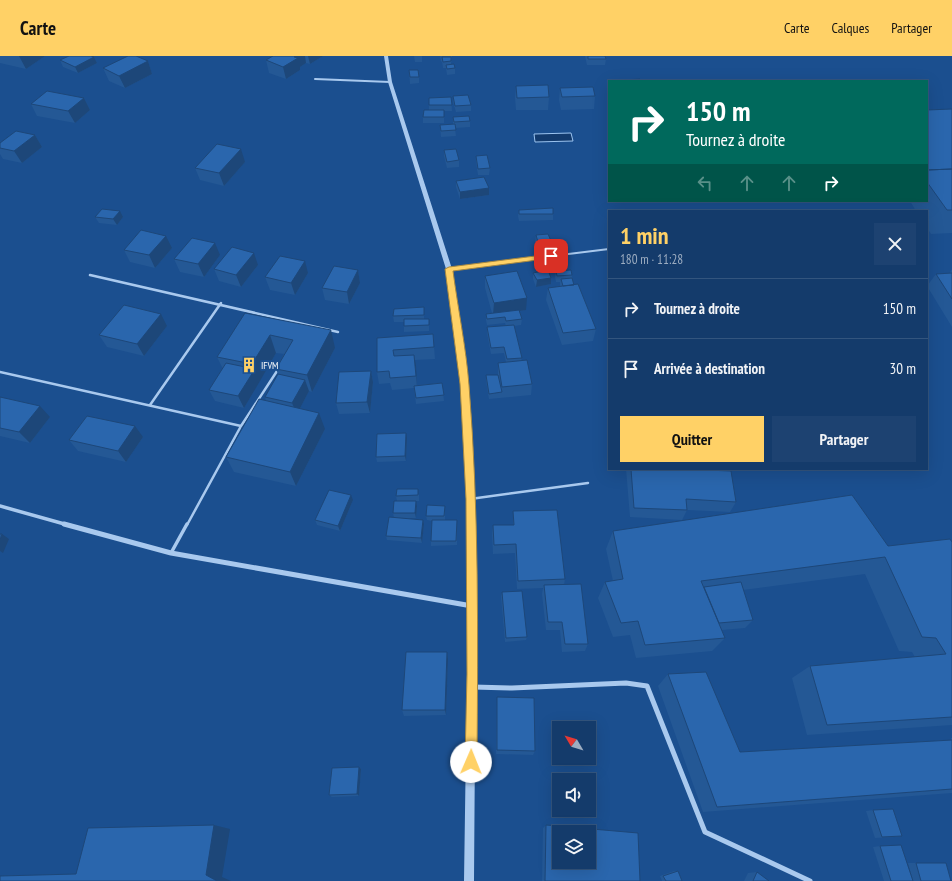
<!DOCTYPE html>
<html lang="fr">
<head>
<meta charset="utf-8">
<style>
	body { margin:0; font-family:"PT Sans Narrow",sans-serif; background:#1d4271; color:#f1f3f6; height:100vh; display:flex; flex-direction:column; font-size:15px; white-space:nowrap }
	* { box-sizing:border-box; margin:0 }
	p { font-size:13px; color:#9dadc1 }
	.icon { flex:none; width:22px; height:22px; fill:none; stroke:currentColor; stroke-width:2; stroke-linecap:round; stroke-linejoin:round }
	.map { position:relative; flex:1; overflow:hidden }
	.side { position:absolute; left:608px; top:154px; width:320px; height:260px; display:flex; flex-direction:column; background:#143b6b; border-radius:0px; box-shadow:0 4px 16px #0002,0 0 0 1px #33557e }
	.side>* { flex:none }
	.top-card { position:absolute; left:608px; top:24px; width:320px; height:122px; border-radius:0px; box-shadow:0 4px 16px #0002,0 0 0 1px #33557e; background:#00695c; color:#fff; overflow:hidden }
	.needle { width:26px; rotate:308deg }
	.tools { position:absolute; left:552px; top:665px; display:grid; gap:8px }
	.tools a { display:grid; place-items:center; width:44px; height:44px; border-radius:0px; background:#143b6b; box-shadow:0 4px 16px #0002,0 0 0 1px #33557e; font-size:20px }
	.pin { position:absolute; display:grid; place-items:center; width:34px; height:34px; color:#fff; margin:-17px; border-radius:8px; box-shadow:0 2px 6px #0006 }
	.me { position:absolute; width:44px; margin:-22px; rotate:1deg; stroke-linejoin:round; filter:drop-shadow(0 0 3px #0008) }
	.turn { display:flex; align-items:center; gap:14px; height:84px; padding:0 12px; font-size:18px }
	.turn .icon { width:52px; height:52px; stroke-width:2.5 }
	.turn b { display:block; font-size:28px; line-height:34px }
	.lanes { display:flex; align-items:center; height:38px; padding:0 12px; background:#0003; justify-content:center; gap:20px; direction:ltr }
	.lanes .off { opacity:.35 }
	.round { display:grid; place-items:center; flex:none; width:42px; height:42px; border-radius:0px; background:#1d4271 }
	.head { display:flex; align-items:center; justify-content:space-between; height:68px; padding:0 12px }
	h1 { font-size:24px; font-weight:700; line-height:30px; color:#ffd166 }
	.primary-button { display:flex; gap:8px; margin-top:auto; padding:8px 12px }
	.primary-button a { flex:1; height:46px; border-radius:0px; background:#ffd166; color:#111; font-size:16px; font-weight:700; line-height:46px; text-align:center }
	.primary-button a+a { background:#1d4271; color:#f1f3f6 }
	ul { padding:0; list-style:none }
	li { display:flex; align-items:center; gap:12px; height:60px; padding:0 12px; border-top:1px solid #33557e }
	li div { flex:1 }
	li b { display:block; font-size:15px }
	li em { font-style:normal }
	header { display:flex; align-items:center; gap:24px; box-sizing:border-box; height:56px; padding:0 20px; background:#ffd166; color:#111 }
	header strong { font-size:19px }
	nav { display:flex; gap:22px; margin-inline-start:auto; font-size:14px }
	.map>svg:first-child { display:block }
</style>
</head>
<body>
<header>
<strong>Carte</strong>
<nav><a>Carte</a><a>Calques</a><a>Partager</a></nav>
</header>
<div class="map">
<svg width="952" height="825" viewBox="0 0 952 825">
	<rect width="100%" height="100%" fill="#1b4f8f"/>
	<path fill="#123a6d" stroke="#9cc4f0" d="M571,77L573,85L535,86L534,78Z"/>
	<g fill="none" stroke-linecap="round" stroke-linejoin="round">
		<path stroke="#a9c9ee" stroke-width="2" d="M315,23L390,26
			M544,201L609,193"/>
		<path stroke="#a9c9ee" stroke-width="2.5" d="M449,213L552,200
			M90,219L338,276
			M0,316L241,370
			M150,349L221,247
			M470,443L588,427
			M187,469L241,370L279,312"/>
		<path stroke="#a9c9ee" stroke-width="3.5" d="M171,497L187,468"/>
		<path stroke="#a9c9ee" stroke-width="3.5" d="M0,450L68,469"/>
		<path stroke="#a9c9ee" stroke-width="5" d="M64,468L171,497L472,550
			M473,631L512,632L626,627L647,630L705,776L810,825"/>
		<path fill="#a9c9ee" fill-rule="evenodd" d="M384,0H388L392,26L452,213L468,328L474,443L476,550L474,825H464L468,550L466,443L462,328L446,213L388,26Z"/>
	</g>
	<path fill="#245895" d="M0,0H45L26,13L0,7Z
		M273,0H323L310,8L306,7L300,11V14L286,23L269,17L266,4Z
		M414,0H422V6H415Z
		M440,0H452L451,8L455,12V18L447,19L446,12H443L442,5L441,6Z
		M585,0H605L606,3L605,9H587Z
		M94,1L97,7L78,17L63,11L60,4Z
		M148,5L152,18L125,32L109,25L103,12Z
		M409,14L419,21V27L410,28Z
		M516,30L549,41L548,54H516L515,42Z
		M560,32L595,40L594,53L561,54L559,44Z
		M453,40L471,49V55L456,56L453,46Z
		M451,41L452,55H444V67H423V61L429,54V42Z
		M84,42L90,54L75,67L37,60L31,48Z
		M952,53V177L931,178L927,172V155H916L910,145H927V54Z
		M453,61L470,65V71L455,72L456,80L441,81L440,69L453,68Z
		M35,79L42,91L22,107L3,103L0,98V87Z
		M444,94L459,104V111L447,112L444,100Z
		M476,100L490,112L489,119H478L476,106Z
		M245,106L224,130L200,124L195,112Z
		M456,125L489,132V139L460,143L456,131Z
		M519,154L553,158V164L519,165L518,160Z
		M95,161H123L117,169L99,167Z
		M536,179L551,185L550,191L538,193L535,186Z
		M172,192L155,212L130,206L124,194Z
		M220,199L204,221L180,216L174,203Z
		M258,209L241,231L219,225L214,213Z
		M952,213V271L927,230L936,218H949Z
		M358,214L360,227L349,248L325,244L322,232Z
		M556,215L572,219V223L574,229L596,273L593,285L562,289L546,244L548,232L560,231V226H556L555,221Z
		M308,217L295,239L270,234L265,221Z
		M533,217L551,222V228L536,231L533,223Z
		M485,220L526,254L519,255L522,263L521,269L514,270L522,302L521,305L532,328L531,339L489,343L486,325V319H498V307L506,306L504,297L491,298L487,277V271L506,270L505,267L487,269L486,264V258L492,257L485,232Z
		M424,251V263H429V275L404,276V266H394L393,260Z
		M245,257L335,292L312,336L309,335L300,352L325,373L296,430L234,416L226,401L266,345L265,341L278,318L276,313L284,298L276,297L244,352L215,345L209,334L223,313L217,301Z
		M167,270L144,300L107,291L99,279Z
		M433,278L435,303L415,304L417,329L442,327L444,345L416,348L414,332L392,334L390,327L379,328L377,316V282Z
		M371,315L373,326L370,357L339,358L336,347Z
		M0,341L50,361L30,387L0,380Z
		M143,381L126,406L78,395L69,384Z
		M407,382L406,405L377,406L376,401Z
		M626,413H681L736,446L730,456L687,454L682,464L630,461Z
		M419,438V445H400H416L417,450L416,462H400L423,464L424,468L422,487L387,484L386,480L394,462L393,457L397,445L396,440Z
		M353,444L340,475L317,469L315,464Z
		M445,455V464L457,469V489L431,490V485L432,465L427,464L426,460Z
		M513,455L565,523L564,529L588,588L585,595L562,596L560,574H546L542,538L543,532L517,533L515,497L493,498L492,478L493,469H513Z
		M613,475L888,490L952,486V669L807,679L792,622L810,610L915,601L912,596L899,595L865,518L743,534L753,564L745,572L722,574L725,582L712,595L636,602L630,579L613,581L598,542L605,526L613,525L606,493Z
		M502,536L527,581L526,584L505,586L501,540Z
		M447,596L448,603L446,659L404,660L402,654Z
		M668,618L740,696L951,684V682H952V737L703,756L658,630Z
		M497,641L535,695L533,699L496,698Z
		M359,711L361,713L359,740L332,741L329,739Z
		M873,754L902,780L895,781L875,782L866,755Z
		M546,769L640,825H542L543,772Z
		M880,790L913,825H884L873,791Z
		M908,807H916L951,825H913Z
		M674,815H678L682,825H662L660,820Z
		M757,816L769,825H744L748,817Z"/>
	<path fill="#1d4779" d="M19,0H45L26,13Z
		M295,0H305L306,7L300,11V14L286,23L283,11Z
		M308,0H323L310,8Z
		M94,1L97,7L78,17L75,11Z
		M148,5L152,18L125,32L119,20Z
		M84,42L90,54L75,67L68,55Z
		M35,79L42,91L22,107L14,95Z
		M241,93L245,106L224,130L219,117Z
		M489,132V139L460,143V136Z
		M120,155L123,161L117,169L113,163Z
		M166,180L172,192L155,212L149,199Z
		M551,185L550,191L538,193V186Z
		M215,187L220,199L204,221L198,208Z
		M254,197L258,209L241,231L236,219Z
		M305,205L308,217L295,239L291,227Z
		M358,214L360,227L349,248L347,236Z
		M551,222V228L536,231L537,224Z
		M527,242L526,254L493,259L494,247Z
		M161,258L167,270L144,300L137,288Z
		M331,274L335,292L312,336L307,319Z
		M270,279L276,297L260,325L252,308Z
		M414,299L416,310L417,332L416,320Z
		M255,313L260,325L244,352L238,340Z
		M371,315L373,326L370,357L367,346Z
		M305,324L309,335L297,358L292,347Z
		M40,350L50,361L30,387L19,376Z
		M319,357L325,373L296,430L290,416Z
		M135,370L143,381L126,406L118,395Z
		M406,377L407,382L406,405L405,400Z
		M351,439L353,444L340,475L338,470Z
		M416,445L417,450L416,462L415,457Z
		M423,464L424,468L422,487L421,482Z
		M2,478L9,483L3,497L0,495V484Z
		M447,596L448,603L446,659L445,654Z
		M359,711L361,713L359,740L357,738Z
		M214,769L230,773L222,821L231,825H217L206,819Z"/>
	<path fill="#2a66ad" stroke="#1d4779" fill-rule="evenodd" d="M69,0H91L94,1L75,11L60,4Z
		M128,0H136L148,5L119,20L103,12Z
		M273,0H295L294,1L298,2L283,11L266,4Z
		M588,0H605L606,3H588Z
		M442,1H451V5L443,6Z
		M454,8L455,12L447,13L446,9Z
		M409,14H418L419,21H410Z
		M640,23L641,25H625L624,24Z
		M548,29L549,41L517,42L516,30Z
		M593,31L595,40L562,41L560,32Z
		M47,35L84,42L68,55L31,48Z
		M468,39L471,49L455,50L453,40Z
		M451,41L452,49H429V42Z
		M952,53V113L927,114V54Z
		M424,54H444V61H423Z
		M469,60L470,65L454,66L453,61Z
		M455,68L456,74L441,75L440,69Z
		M16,75L35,79L14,95L0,92V87Z
		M217,88L241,93L219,117L195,112Z
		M456,93L459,104L447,106L444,94Z
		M487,99L490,112L478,113L476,100Z
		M952,113V154H947L927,126V114Z
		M484,121L489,132L460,136L456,125Z
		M553,152V158H519V154Z
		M102,153L120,155L113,163L95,161Z
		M141,174L166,180L149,199L124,194Z
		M548,178L551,185L538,186L536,179Z
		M192,182L215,187L198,208L174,203Z
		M232,191L254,197L236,219L214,213Z
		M280,200L305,205L291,227L265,221Z
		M334,210L358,214L347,236L322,232Z
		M548,214L551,222L537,224L533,217Z
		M571,214L572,219L557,220L556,215Z
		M517,215L527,242L494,247L485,220Z
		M952,217V243L936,218Z
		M572,222L574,229L563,230L561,223Z
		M578,228L596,273L563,277L548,232Z
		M124,249L161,258L137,288L99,279Z
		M424,251V259L393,260L394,253Z
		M519,254L522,263L506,265L505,261L487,263L486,258Z
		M245,257L331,274L307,319L276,313L293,284L270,279L252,308L217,301Z
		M404,263H429V269L404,270Z
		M514,269L522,302L507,303L504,291L491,292L487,271Z
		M433,278L434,291L393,294L394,300L414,299L416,320L390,322L389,315L377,316V282Z
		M527,304L532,328L502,331L498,307Z
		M226,307L255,313L238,340L209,334Z
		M371,315L367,346L336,347L339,316Z
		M278,318L305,324L292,347L265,341Z
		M486,319H498L502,336L489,338Z
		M442,327L444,339L416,342L414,330Z
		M0,341L40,350L19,376L0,372Z
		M259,343L319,357L290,416L226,401Z
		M87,360L135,370L118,395L69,384Z
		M406,377L405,400L376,401L377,378Z
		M631,413H681L731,415L736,446L686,443L687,454L634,452Z
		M397,433H418V439L396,440Z
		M329,434L351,439L338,470L315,464Z
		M852,439L888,490L950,483L952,486V661L827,669L810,610L946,598L936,582L922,581L885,501L701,525L725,582L645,589L638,565L621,567L605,526L623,523L613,475Z
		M394,445H416L415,457H393Z
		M427,449L445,450L444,460H426Z
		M557,454L565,523L518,525L516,488L494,489L493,469H514L513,455Z
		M389,461L423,464L421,482L386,480Z
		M432,464H457L456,485H431Z
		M0,478H2L0,484Z
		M741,526L753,564L719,567L704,531Z
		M581,528L588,588H565L562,566H548L544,529Z
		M522,535L527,581L506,582L502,536Z
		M406,596H447L445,654H402Z
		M706,616L740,696L952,684V733L717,751L668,618Z
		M497,641L534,642L535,695L497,694Z
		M359,711L357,738L329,739L332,712Z
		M893,753L902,780L882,781L873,754Z
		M214,769L206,819L217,825H0V820L76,818L88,772Z
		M546,769L638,777L640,825H545ZM559,776H589V806H559Z
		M901,789L913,825H891L880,790Z
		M916,807H946L951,825H921Z
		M678,815L682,825H666L663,820Z
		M757,816L769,825H753Z"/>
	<path fill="#ffd166" stroke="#a68842" d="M551,198L553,199V202L453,215C458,253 466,291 469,329C479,454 478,580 477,706L475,710L471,712L467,710L465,706L467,618L466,443L460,328L445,213L449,211Z"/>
	<defs>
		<symbol id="building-bare" viewBox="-9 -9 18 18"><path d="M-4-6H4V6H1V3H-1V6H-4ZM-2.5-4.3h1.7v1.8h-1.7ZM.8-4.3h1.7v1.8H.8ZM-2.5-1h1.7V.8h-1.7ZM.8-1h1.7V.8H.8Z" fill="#ffd166" stroke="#1b4f8f" stroke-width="2.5" paint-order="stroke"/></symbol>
	</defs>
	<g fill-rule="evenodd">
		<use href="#building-bare" x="238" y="298" width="22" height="22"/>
	</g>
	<g text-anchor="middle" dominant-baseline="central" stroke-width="4" stroke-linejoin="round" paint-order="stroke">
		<g font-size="10" fill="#fff" stroke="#1b4f8f" text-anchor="start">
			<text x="261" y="309">IFVM</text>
		</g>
	</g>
</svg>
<div class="tools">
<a><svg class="needle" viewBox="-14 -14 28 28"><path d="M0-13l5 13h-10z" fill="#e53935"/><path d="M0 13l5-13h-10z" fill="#9dadc1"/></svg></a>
<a><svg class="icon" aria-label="sound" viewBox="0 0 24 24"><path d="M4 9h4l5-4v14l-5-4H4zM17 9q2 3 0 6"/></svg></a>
<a><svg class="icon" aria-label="layers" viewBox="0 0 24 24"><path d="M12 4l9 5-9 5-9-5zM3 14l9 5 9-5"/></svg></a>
</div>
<div class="pin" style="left:551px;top:200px;background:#d93025"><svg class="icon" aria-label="arrive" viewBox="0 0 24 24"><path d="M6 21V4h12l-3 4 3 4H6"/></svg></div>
<svg class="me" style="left:471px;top:706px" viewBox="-20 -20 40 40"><circle r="19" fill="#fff"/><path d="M0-13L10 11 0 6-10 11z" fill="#ffd166"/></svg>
<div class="top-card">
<div class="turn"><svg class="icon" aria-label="right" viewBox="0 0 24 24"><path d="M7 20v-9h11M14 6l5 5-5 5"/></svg><div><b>150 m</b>Tournez à droite</div></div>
<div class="lanes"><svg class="icon off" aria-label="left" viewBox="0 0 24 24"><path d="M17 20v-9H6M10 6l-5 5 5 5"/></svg><svg class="icon off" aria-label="ahead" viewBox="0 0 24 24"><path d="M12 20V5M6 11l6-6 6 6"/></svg><svg class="icon off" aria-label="ahead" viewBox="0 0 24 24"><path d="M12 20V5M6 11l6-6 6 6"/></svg><svg class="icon" aria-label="right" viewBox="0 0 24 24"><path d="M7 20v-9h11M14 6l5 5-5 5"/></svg></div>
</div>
<section class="side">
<div class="head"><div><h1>1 min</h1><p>180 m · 11:28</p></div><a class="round"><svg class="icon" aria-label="close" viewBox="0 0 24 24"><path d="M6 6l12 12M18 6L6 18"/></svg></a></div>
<ul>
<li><svg class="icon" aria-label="right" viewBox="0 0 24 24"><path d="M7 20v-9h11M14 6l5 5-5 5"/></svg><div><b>Tournez à droite</b></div><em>150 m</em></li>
<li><svg class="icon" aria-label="arrive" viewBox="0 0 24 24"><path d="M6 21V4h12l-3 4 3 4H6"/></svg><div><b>Arrivée à destination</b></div><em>30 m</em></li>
</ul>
<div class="primary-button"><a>Quitter</a><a>Partager</a></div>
</section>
</div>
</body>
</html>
